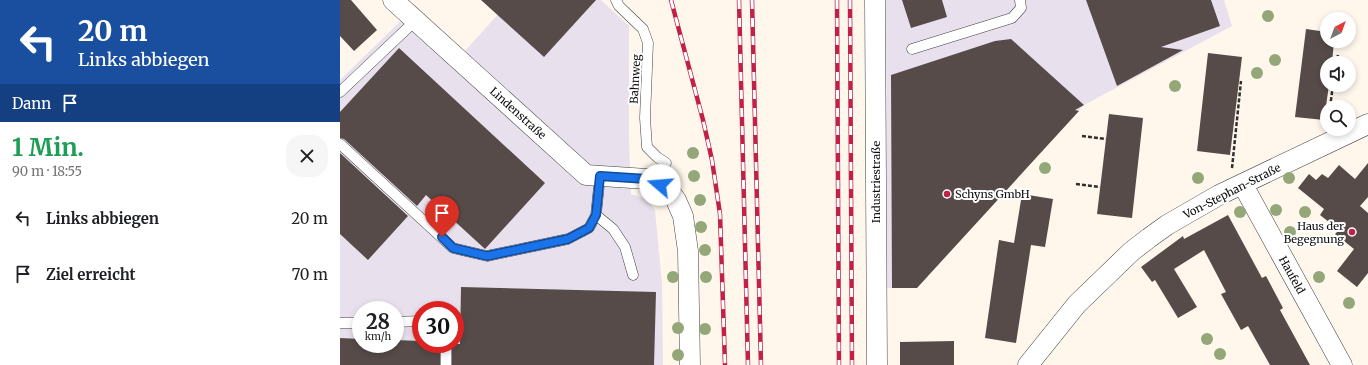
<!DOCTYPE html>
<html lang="de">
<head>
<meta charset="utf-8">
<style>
	body { margin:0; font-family:Merriweather,serif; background:#f6f6f6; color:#202124; height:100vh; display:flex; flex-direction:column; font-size:15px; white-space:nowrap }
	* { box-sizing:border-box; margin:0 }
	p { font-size:13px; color:#757577 }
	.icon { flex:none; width:22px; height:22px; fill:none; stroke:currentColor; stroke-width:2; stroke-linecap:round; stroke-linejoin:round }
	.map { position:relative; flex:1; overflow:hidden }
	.panel { display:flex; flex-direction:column; background:#fff; width:340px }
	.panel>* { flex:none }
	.guide { background:#1a4fa0; color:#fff; overflow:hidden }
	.needle { width:26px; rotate:41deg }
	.buttons { position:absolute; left:980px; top:12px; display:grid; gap:8px }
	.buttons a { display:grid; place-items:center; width:36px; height:36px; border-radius:50%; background:#fff; box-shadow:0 2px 6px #0003; font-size:20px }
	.speed { position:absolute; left:12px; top:301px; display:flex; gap:8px; font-size:20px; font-weight:700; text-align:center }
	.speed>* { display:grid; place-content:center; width:52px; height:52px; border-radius:50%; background:#fff; box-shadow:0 2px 6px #0003; line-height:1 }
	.speed small { font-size:10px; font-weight:400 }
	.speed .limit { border:6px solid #d22; background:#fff; color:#111 }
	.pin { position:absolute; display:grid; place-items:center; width:34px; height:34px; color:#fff; margin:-41px -17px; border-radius:50% 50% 50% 0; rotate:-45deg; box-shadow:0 0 4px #0007 }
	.pin .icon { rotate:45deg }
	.me { position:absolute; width:44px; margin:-22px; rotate:288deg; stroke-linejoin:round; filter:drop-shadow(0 0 3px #0008) }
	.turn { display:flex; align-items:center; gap:14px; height:84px; padding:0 12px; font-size:18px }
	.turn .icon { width:52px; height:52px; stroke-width:2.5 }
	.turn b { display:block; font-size:28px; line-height:34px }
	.then { display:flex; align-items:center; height:38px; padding:0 12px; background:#0003; gap:8px; font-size:15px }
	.round { display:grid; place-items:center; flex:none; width:42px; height:42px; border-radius:16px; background:#f6f6f6 }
	.head { display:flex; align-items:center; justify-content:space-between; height:68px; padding:0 12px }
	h1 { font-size:24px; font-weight:700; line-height:30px; color:#1e9e55 }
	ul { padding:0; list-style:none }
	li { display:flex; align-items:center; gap:12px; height:56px; padding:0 12px }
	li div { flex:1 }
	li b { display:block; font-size:15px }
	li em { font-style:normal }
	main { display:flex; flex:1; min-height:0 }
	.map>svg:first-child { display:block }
</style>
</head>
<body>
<main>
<section class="panel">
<div class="guide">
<div class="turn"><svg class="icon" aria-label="left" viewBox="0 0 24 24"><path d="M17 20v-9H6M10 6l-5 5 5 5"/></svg><div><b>20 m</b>Links abbiegen</div></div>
<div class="then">Dann<svg class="icon" aria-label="arrive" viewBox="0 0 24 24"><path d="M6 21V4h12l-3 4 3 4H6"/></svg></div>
</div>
<div class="head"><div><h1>1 Min.</h1><p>90 m · 18:55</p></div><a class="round"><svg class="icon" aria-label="close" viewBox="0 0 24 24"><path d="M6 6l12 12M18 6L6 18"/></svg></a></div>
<ul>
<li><svg class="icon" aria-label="left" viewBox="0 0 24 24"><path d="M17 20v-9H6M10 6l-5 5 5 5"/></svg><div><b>Links abbiegen</b></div><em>20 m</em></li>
<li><svg class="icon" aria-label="arrive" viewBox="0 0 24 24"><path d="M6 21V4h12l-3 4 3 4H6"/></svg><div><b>Ziel erreicht</b></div><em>70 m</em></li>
</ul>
</section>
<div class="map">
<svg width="1028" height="365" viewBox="0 0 1028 365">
	<rect width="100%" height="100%" fill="#fff7ec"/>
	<path fill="#e8e0ec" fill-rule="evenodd" d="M171,0H261L289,26V140L291,194L307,199L315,210L322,284L323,365H0V80L76,6L125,51ZM21,310H55V344H21ZM81,310H115V344H81Z
		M546,0H884L892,26L744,105L577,288H547Z"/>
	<path fill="#564b49" d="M0,0H11L37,30L14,51L0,36Z
		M141,0H256L204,57Z
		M562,0H602L607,17L571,28Z
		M746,0H871L880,26L821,47L843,50L777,86Z
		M966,29L987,32V41H994L992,63H987V85H989L984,120L955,117Z
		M671,39L744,105L735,110L739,111L577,288H552L551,75L655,41Z
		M59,48L205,183L145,249L86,195L77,206L4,139L0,138V112Z
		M868,53L902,57L890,155L857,151Z
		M769,114L803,118L792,218L757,214Z
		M0,153L68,216L28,260L0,234Z
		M1028,163V197L1020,206L1028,213V273L1017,287L997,271L1014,249L995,234L999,230L980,215L984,209L958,188L969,174L976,180L982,174L988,178L999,165L1015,179Z
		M682,194L713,199L705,247L691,245L676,343L645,338L659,240L674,243Z
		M888,215L922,278L926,276L935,293L943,308L940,310L970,365H930L908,326L901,330L881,294L886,292L864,250L834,269L857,307L838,318L815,280L812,282L801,267L843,236L844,239Z
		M121,287L316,292L314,365H112V344H120Z
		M0,338L21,339V344H55V340L81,341V344H100V365H0Z
		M614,341V365H560V342Z"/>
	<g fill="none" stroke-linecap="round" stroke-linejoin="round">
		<defs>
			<path id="service" d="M276,0L279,6L303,29L308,43L305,118L307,147L317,157L326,163
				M572,49L672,18L681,8L680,0
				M0,92L75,21
				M0,144L113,248L147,256L228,239L249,228L256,215L260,176
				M256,215L273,229L285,247L293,275
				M55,322L81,321
				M0,323H21
				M106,365V344"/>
			<path id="minor" d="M53,0L246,175L307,179L320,185L330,192L336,200L343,216L348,251L350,365
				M535,0L537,365
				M903,185L1002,365
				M688,365L737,304L792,251L809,238L827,225L879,195L1028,124"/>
		</defs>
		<use href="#service" stroke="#404040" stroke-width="11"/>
		<use href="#minor" stroke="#404040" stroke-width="21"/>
		<path stroke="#2f2f2f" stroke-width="2.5" stroke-dasharray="4 2" stroke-linecap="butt" d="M996,63L998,55
			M990,107L993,85
			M742,136L766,139
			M892,168L901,81
			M736,184L760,187"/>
		<use href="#service" stroke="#fff" stroke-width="10"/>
		<use href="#minor" stroke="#fff" stroke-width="20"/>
		<defs>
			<path id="rail" d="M331,0L363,120L372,160L380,214L385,365
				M399,0L408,365
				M412,0L421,365
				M497,0L499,365
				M510,0L512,365"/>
		</defs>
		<use href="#rail" stroke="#c12048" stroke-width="4.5"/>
		<use href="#rail" stroke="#fff" stroke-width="3" stroke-dasharray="9" stroke-linecap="butt"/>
	</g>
	<g fill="#93a779">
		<circle cx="928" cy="16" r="6"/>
		<circle cx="935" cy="60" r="6"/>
		<circle cx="917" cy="73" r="6"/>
		<circle cx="835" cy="86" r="6"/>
		<circle cx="353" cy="153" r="6"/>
		<circle cx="705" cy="168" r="6"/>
		<circle cx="354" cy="176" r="6"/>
		<circle cx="858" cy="178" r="6"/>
		<circle cx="949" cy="178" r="6"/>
		<circle cx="360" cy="200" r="6"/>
		<circle cx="936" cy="210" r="6"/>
		<circle cx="900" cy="212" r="6"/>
		<circle cx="965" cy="212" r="6"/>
		<circle cx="361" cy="227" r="6"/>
		<circle cx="950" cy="232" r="6"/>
		<circle cx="365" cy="250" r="6"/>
		<circle cx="333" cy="277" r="6"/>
		<circle cx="366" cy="277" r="6"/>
		<circle cx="979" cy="277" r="6"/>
		<circle cx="1009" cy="303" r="6"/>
		<circle cx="338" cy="328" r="6"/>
		<circle cx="365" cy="329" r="6"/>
		<circle cx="867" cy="339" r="6"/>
		<circle cx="880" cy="354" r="6"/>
		<circle cx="338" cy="355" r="6"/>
	</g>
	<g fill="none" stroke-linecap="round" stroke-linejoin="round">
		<defs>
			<path id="route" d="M102,237L113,248L147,256L228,239L249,228L256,215L260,176L307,179L320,185"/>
		</defs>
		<use href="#route" stroke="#114b97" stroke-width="10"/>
		<use href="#route" stroke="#1a73e8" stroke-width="7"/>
	</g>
	<g fill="#c12048" stroke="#fff" stroke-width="1.5">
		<circle cx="607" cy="194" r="4"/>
		<circle cx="1012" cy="232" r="4"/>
	</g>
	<g text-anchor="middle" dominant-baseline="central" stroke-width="4" stroke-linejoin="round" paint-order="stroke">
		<g font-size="11" fill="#0d0d0d" stroke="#fff">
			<text transform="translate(295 79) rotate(-87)">Bahnweg</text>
			<text transform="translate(178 113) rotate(42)">Lindenstraße</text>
			<text transform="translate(536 182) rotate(-90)">Industriestraße</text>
			<text transform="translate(892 191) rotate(-27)">Von-Stephan-Straße</text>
			<text transform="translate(952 275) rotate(61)">Haufeld</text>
		</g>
		<g font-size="11" fill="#0d0d0d" stroke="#fff" text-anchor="start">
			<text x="615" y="194">Schyns GmbH</text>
			<text x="1004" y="226" text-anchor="end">Haus der<tspan x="1004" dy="13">Begegnung</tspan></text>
		</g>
	</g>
</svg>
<div class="buttons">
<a><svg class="needle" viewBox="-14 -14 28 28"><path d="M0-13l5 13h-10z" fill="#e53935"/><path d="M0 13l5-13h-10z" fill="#757577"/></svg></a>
<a><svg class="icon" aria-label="sound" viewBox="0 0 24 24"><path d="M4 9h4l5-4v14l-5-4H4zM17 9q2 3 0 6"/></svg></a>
<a><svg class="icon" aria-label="search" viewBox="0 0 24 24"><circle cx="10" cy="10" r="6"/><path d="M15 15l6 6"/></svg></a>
</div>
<div class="speed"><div>28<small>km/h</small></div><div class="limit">30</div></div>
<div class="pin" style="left:102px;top:237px;background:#d93025"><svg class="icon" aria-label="arrive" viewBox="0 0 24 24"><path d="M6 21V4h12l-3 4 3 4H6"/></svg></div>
<svg class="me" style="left:320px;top:185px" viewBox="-20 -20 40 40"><circle r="19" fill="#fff"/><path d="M0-13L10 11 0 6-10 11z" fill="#1a73e8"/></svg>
</div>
</main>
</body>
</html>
